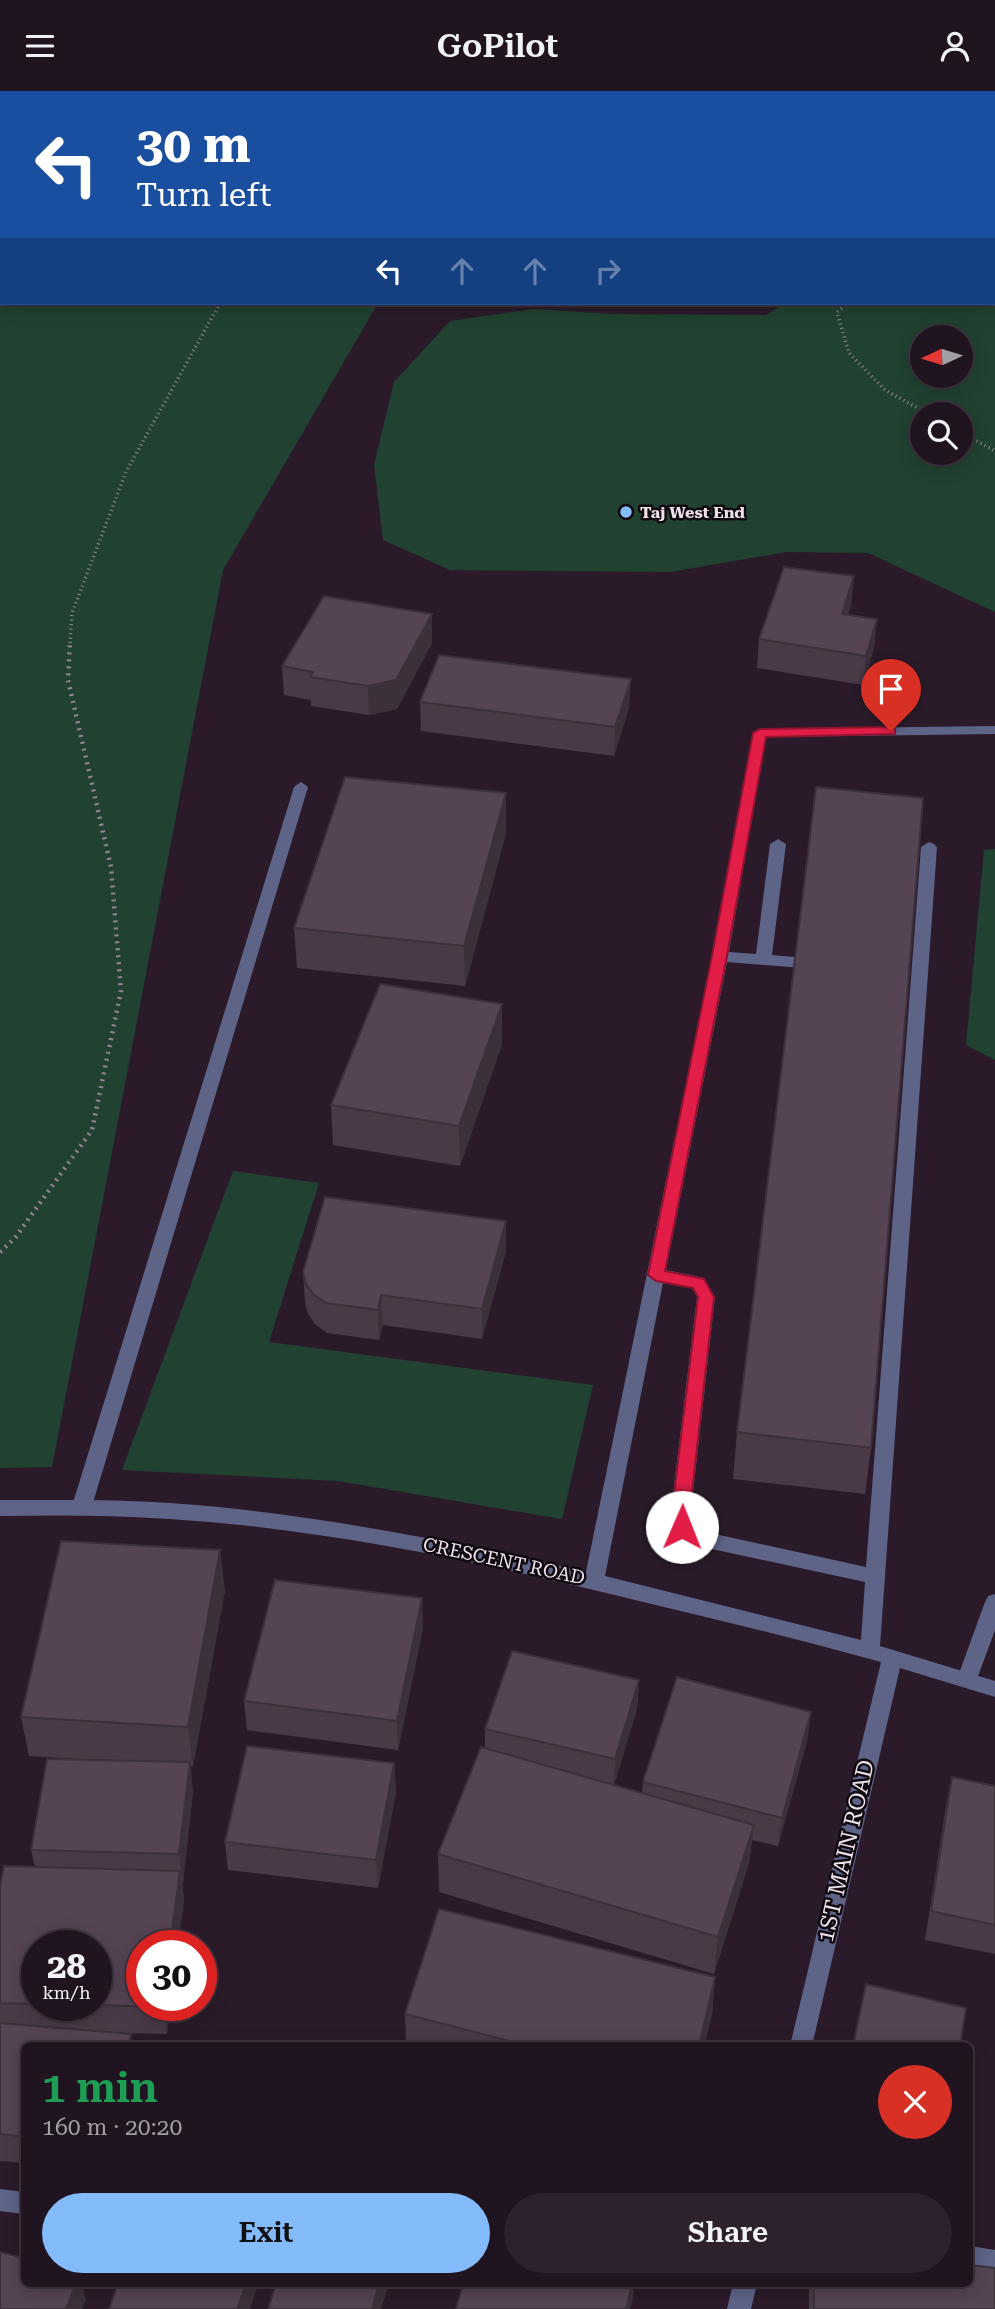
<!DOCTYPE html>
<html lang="en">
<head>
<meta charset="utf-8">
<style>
	body { margin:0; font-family:"Roboto Serif",serif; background:#2d212d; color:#f1f3f6; height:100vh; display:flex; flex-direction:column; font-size:26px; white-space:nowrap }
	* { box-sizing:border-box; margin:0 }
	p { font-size:23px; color:#a29ea5 }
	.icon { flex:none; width:38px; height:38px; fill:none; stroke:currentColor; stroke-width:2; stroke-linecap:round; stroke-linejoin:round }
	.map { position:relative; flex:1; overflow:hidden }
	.sheet { position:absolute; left:21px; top:1951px; width:952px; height:245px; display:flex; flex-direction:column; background:#201420; border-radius:10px; box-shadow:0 4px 18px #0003,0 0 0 2px #3d333e }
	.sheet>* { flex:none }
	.top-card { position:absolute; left:0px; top:0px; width:996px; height:214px; box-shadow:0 4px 18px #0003,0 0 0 2px #3d333e; background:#1a4fa0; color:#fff; overflow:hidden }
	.needle { width:46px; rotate:266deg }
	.controls { position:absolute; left:910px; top:234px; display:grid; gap:14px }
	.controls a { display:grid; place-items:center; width:63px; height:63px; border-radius:50%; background:#201420; box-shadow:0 4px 18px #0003,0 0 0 2px #3d333e; font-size:35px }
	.speed { position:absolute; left:21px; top:1839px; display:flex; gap:14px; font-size:35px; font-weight:700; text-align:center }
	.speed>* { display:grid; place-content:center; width:91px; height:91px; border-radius:50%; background:#201420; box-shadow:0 4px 18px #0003,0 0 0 2px #3d333e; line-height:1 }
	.speed small { font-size:18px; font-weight:400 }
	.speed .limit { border:10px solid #d22; background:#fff; color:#111 }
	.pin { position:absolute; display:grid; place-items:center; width:60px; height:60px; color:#fff; margin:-72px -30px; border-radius:50% 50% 50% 0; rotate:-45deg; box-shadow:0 0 7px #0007 }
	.pin .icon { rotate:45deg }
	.me { position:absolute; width:77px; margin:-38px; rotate:1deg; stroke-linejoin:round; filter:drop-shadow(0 0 5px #0008) }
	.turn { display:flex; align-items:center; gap:24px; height:147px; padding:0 21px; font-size:32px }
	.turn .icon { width:91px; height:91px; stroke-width:2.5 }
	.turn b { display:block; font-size:49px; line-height:60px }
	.lanes { display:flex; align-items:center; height:66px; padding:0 21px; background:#0003; justify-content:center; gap:35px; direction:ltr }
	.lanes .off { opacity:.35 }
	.round { display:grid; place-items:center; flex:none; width:74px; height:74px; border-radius:37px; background:#2d212d }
	.headline { display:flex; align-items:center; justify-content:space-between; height:119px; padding:0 21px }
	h1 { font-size:42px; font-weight:600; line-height:52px; color:#1e9e55 }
	.button { display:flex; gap:14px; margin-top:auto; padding:14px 21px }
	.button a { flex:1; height:80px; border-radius:42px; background:#84bcfb; color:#111; font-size:28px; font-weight:600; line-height:80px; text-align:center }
	.button a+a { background:#2d212d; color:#f1f3f6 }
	header { display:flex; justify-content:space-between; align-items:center; height:91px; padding:0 21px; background:#201420; font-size:32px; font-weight:600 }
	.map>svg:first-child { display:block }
</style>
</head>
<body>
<header><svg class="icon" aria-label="menu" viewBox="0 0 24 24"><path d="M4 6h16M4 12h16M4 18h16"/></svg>GoPilot<svg class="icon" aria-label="person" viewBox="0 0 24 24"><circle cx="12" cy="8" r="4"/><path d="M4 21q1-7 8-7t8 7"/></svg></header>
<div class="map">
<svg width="995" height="2218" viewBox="0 0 995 2218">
	<rect width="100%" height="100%" fill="#2b1b2a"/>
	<path fill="#214230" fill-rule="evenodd" d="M0,0H464L2,2V212H378L223,479L52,1376L0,1377Z
		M538,0H907L908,2H538Z
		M995,123V521L868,462L786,461L670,481L450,479L383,449L374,374L394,291L450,230L534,218L614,223L766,224L785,212H994ZM922,247H961V285H922ZM922,324H961V362H922Z
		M995,758V969L966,954L984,759Z
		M233,1080L319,1092L269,1251L593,1294L562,1428L338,1390L122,1379Z"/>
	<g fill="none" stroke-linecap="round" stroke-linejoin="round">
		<path stroke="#928591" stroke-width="3.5" stroke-dasharray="1 3.5" stroke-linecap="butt" d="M849,212L837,221L849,262L885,299L930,324
			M961,341L995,360
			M70,552L72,522L126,381L220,212"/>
		<path stroke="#928591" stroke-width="4.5" stroke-dasharray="2 5" stroke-linecap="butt" d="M0,1161L15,1147L92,1039L121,900L111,776L68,589L70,550"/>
		<path fill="#5e6488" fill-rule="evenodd" d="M995,635V643L766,646L760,670L755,671L748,667L753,642L760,638Z
			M301,691L308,696L92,1415L89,1420L82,1423L75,1420L72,1415L294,696Z
			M995,1503V1539L977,1588L974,1594L967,1596L960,1594L957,1588L985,1511L988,1505Z"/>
		<path fill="#5e6488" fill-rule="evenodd" d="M755,663L762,667L729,861L756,863L770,753L778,748L786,753L772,864L816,868L824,873L816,878L727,871L666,1179L704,1187L715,1206L690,1428L695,1438L701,1440L866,1476L921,756L929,751L934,753L937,756L880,1555L995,1590V1606L900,1577L812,1955H790L881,1571C801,1549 720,1529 639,1510C485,1472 328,1438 170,1428C113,1424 57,1424 0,1425V1409C57,1409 114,1408 171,1412C311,1422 449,1450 586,1481L712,865L748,667ZM663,1192L692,1197L697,1206L670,1428L681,1448L698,1455L865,1491L861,1549L605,1485Z
			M0,2098L24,2101V2123L0,2120Z
			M970,2155L995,2159V2183L970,2178Z
			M733,2193H757L751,2218H727Z"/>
	</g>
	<path fill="#493a48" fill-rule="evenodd" d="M911,0H995V53H994V2H911Z
		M854,485L851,514L848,524L877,528L874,557L863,594L757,577L759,548Z
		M432,523V552L397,618L369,624L311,615V609L284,604L282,575Z
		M420,611L629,617L614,665L421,640Z
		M506,742L465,895L297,877L294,837Z
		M502,913V953L460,1075L333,1054L331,1014Z
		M506,1160L482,1248L383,1234L379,1249L327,1242L315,1233L308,1223L305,1211L303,1181Z
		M737,1341L871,1357L865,1403L733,1388Z
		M225,1499L193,1675H190L193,1700L183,1792H182L184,1808L167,1943L124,1942L24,1955V2072L0,2070V1796L35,1776L31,1759L95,1669L29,1665L21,1626ZM37,1855L96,1914H37Z
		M423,1537L398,1659L247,1639L244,1610Z
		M639,1589L637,1618L614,1694L642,1702L643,1691L811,1621L807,1650L778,1755L752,1749L749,1772L714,1883L439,1801L438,1763L485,1657V1638Z
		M394,1672L396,1701L378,1797L228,1779L225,1751Z
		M952,1686L995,1695V1863L925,1849L946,1715Z
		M715,1886L712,1923L704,1955H406L405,1923Z
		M809,2193H814L995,2218H809Z"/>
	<path fill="#3c303b" d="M854,485L851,514L839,552L842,523Z
		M432,523V552L397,618L369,624L368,595Z
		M877,528L874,557L863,594L866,565Z
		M631,588L629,617L614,665L615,636Z
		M506,702V742L465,895L464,855Z
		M502,913V953L460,1075L459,1035Z
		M506,1130V1160L482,1248V1218Z
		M381,1204L383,1234L379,1249L378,1219Z
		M220,1459L225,1499L193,1675L188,1636Z
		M422,1507L423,1537L398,1659L397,1630Z
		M639,1589L637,1618L613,1697L615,1668Z
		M811,1621L807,1650L778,1755L782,1727Z
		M190,1671L193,1700L183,1792L179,1763Z
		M394,1672L396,1701L378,1797L376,1769Z
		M754,1734L749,1772L714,1883L718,1846Z
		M180,1780L184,1808L178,1855H170Z
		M715,1886L712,1923L704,1955H699Z
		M163,1914H171L167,1943L163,1916Z
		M131,1943L133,1955H129Z
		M76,2193H82L86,2209L82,2218H66Z
		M246,2193H258V2194L250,2218H237Z
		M379,2193H389L381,2218H372Z
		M632,2193H634L633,2208L630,2218H626Z"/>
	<path fill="#554454" stroke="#3c303b" stroke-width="2" d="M917,0H995V18H994V2H917Z
		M784,476L854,485L842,523L877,528L866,565L759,548Z
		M324,505L432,523L396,589L368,595L310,586L313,581L282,575Z
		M439,564L631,588L615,636L420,611Z
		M345,686L506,702L464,855L294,837Z
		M816,696L923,707L871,1357L737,1341Z
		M380,893L502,913L459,1035L331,1014Z
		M325,1106L506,1130L482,1218L381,1204L378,1219L326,1212L313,1203L306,1193L303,1181Z
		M61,1450L220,1459L188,1636L21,1626Z
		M275,1489L422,1507L397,1630L244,1610Z
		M512,1560L639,1589L615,1668L485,1638Z
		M677,1586L811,1621L782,1727L643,1691Z
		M247,1655L394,1672L376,1769L225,1751Z
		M481,1656L754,1734L718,1846L438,1763Z
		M47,1668L190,1671L179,1763L31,1759Z
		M952,1686L995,1695V1834L931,1820Z
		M4,1775L180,1780L170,1855H142V1914H163V1916L96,1914V1855H37V1913L0,1912V1796Z
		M439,1818L715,1886L699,1955H529L405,1923Z
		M866,1893L966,1917L960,1955H853Z
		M0,1932L131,1943L129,1955H24V2046L0,2043Z
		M0,2161L24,2167V2193H76L66,2218H0Z
		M970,2174L995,2177V2218H814V2193H970Z
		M118,2193H246L237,2218H109Z
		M276,2193H379L372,2218H268Z
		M463,2193H632L626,2218H456Z"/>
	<path fill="#e11d48" stroke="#92132f" stroke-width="2" d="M891,636L895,638V643L766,646L727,865L665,1180L704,1188L714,1206L689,1428L691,1436L689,1441H676L671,1428L698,1206L693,1197L656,1190L648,1184L712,865L753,642L760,638Z"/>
	<circle fill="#84bcfb" stroke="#0f090f" stroke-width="2.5" cx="626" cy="421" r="7"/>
	<g text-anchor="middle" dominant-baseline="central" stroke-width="5" stroke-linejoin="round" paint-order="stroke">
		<g font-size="16" font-weight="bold" fill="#ede2ec" stroke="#0f090f" text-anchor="start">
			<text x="640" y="421">Taj West End</text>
		</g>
		<g font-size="19" fill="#ede2ec" stroke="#0f090f">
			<text transform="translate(504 1470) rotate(12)">CRESCENT ROAD</text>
		</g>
		<g font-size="23" fill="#ede2ec" stroke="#0f090f">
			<text transform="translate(846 1760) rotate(-77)">1ST MAIN ROAD</text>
		</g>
	</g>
</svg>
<div class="controls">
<a><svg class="needle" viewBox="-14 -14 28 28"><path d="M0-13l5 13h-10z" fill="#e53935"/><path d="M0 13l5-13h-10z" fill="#a29ea5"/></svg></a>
<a><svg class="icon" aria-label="search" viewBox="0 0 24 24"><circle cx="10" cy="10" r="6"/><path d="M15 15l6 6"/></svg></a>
</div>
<div class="speed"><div>28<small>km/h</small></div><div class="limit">30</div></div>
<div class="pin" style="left:891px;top:640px;background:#d93025"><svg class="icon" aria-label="arrive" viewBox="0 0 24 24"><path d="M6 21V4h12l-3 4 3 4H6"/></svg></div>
<svg class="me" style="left:682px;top:1436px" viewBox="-20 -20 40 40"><circle r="19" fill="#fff"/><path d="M0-13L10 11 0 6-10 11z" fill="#e11d48"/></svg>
<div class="top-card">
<div class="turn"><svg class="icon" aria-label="left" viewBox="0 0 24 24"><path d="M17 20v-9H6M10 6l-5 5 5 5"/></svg><div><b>30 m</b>Turn left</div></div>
<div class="lanes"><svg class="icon" aria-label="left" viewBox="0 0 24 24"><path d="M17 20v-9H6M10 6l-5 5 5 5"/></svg><svg class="icon off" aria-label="ahead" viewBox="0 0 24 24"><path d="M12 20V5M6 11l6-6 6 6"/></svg><svg class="icon off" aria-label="ahead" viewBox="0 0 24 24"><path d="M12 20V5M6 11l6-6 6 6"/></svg><svg class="icon off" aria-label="right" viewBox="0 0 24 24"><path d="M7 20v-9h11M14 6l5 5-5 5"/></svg></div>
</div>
<section class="sheet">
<div class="headline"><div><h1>1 min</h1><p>160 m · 20:20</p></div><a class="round" style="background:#d93025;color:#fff"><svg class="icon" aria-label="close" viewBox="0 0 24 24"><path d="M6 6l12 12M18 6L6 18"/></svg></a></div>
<div class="button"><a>Exit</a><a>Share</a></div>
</section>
</div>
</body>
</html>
